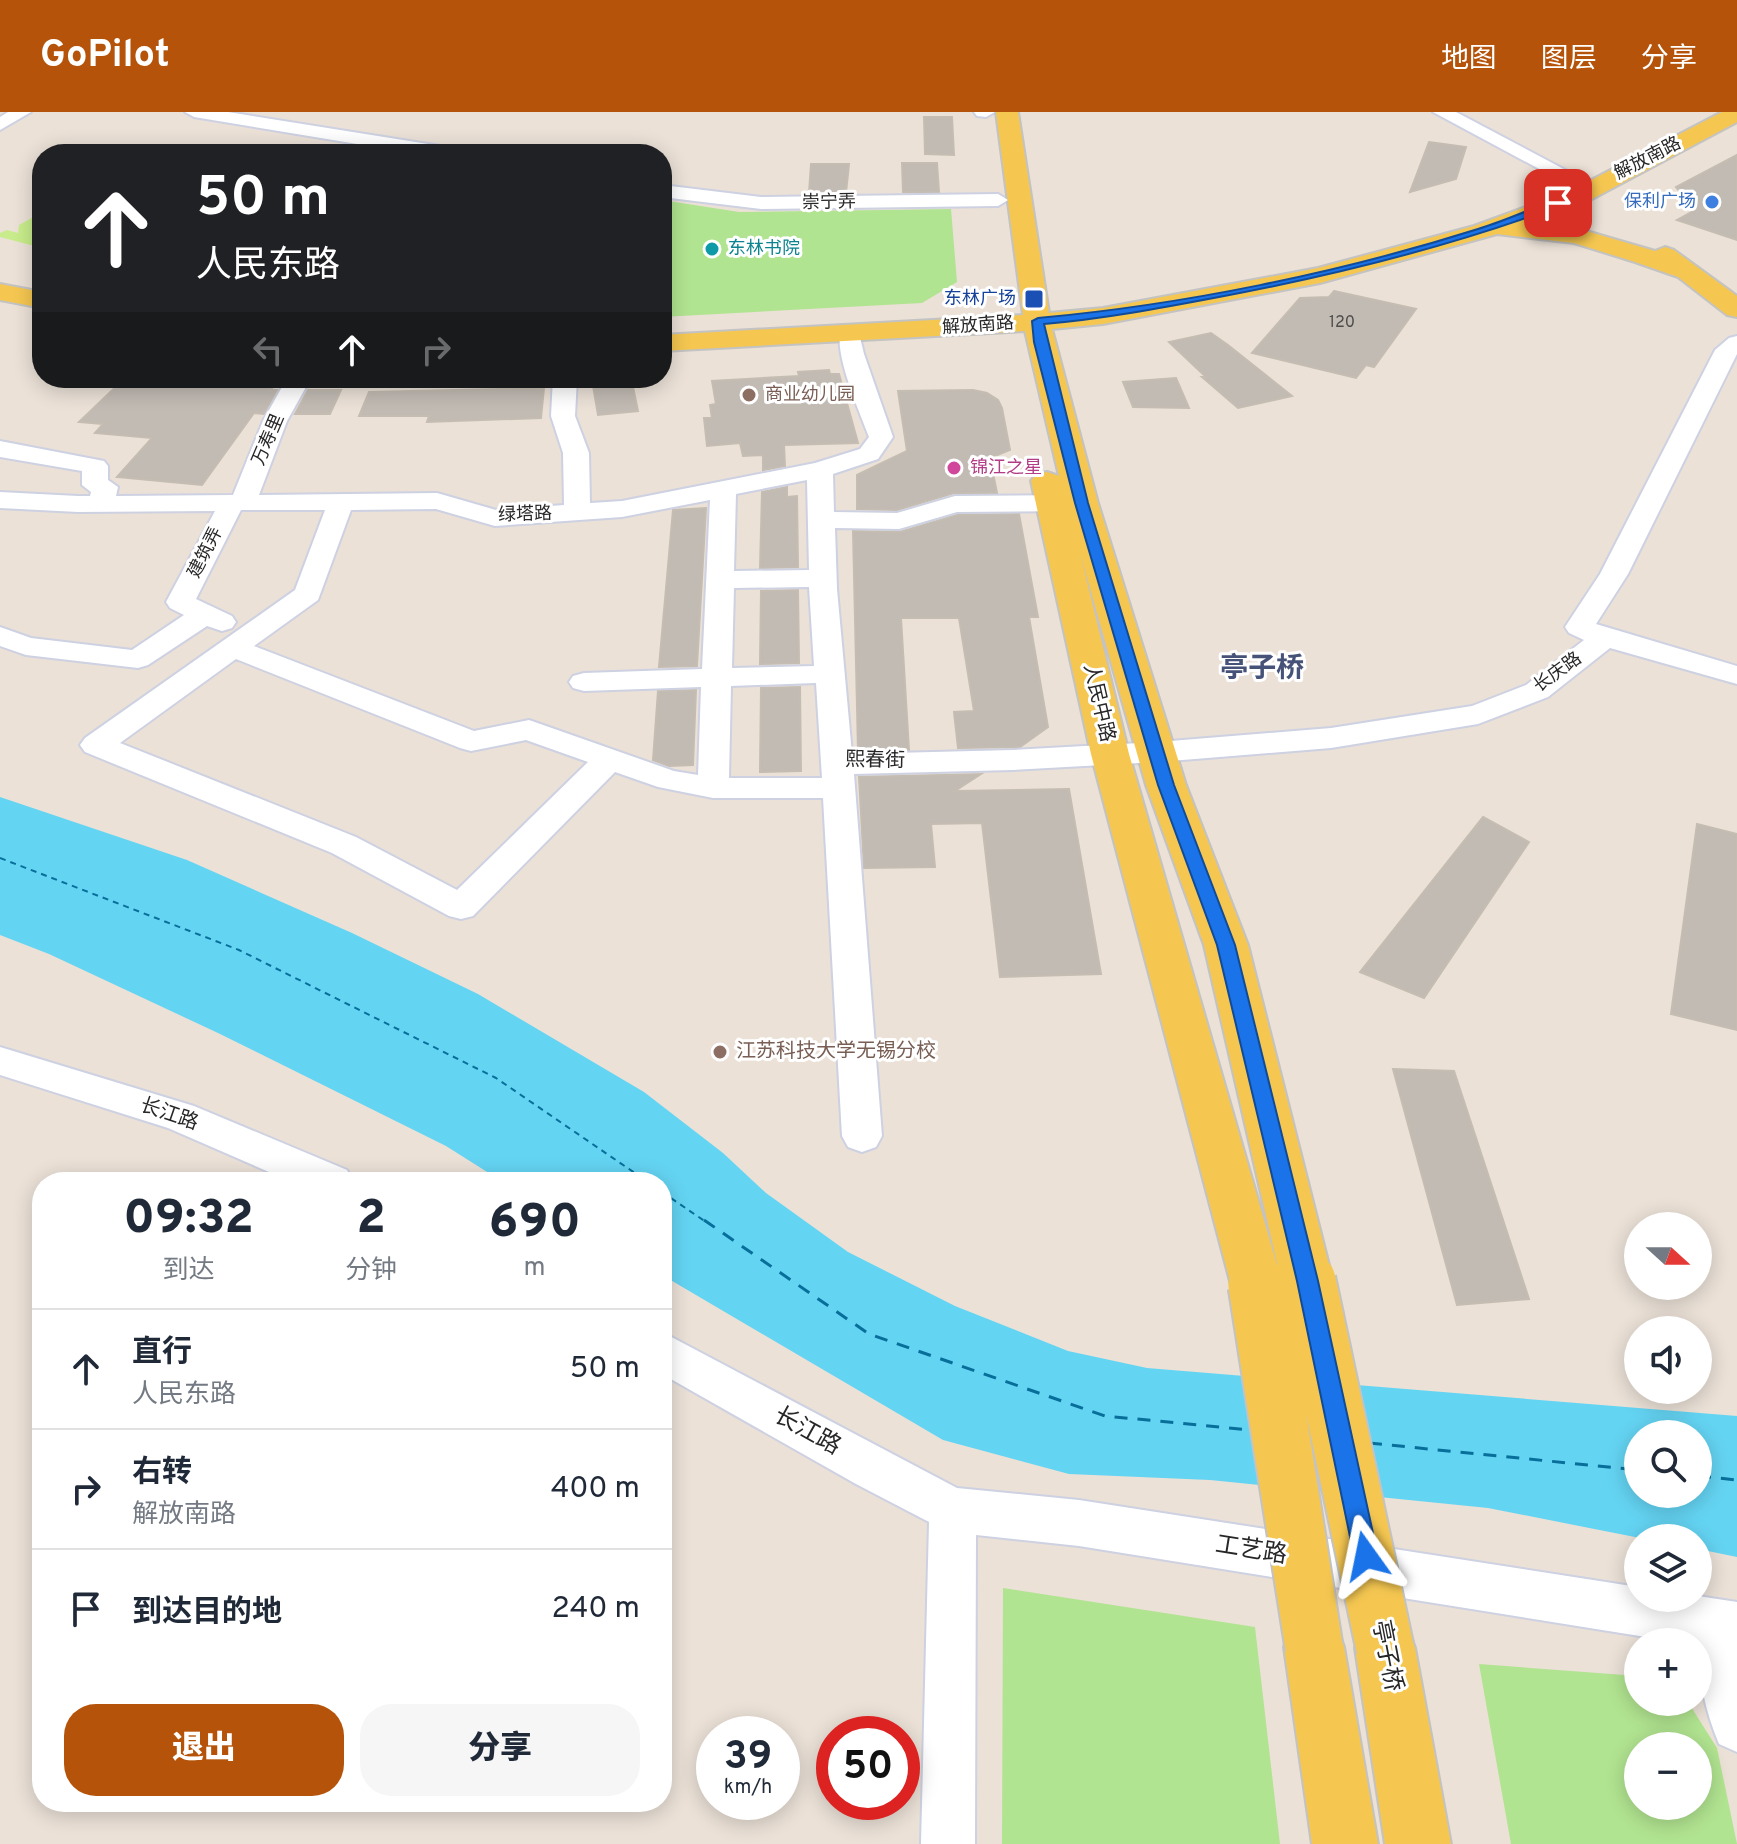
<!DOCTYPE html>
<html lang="zh">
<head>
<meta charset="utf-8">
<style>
	body { margin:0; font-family:Overpass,"Noto Sans SC",sans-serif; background:#f6f6f7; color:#1f2937; height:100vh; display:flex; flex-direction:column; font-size:30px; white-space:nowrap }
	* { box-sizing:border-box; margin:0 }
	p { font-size:26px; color:#747a83 }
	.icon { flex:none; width:44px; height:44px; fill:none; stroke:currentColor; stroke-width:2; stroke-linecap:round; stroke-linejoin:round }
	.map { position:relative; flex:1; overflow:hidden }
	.details { position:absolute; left:32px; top:1060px; width:640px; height:640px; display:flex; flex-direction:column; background:#fff; border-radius:32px; box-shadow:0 4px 20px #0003 }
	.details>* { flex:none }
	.top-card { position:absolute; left:32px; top:32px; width:640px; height:244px; border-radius:32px; box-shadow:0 4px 20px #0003; background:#202124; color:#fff; overflow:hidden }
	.needle { width:52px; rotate:111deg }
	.fabs { position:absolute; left:1624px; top:1100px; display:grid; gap:16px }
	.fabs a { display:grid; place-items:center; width:88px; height:88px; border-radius:50%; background:#fff; box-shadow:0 4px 20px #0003; font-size:40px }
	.speed { position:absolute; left:696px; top:1604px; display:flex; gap:16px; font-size:40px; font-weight:700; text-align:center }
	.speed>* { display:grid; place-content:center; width:104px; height:104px; border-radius:50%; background:#fff; box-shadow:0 4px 20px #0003; line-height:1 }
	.speed small { font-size:20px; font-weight:400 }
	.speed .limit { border:12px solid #d22; background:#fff; color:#111 }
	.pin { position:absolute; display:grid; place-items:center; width:68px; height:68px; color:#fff; margin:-34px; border-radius:16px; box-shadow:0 4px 12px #0006 }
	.me { position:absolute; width:88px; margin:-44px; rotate:348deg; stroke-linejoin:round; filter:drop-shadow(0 0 6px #0008) }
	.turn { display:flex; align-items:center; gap:28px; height:168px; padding:0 32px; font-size:36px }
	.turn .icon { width:104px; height:104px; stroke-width:2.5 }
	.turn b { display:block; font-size:56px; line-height:68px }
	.lanes { display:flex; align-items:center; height:76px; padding:0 32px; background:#0003; justify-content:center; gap:40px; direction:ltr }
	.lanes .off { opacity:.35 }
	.eta { display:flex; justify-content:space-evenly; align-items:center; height:136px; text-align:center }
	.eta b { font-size:48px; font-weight:800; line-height:56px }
	.button { display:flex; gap:16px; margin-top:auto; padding:16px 32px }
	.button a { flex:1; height:92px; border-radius:32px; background:#b45309; color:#fff; font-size:32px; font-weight:800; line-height:92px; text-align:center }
	.button a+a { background:#f6f6f7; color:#1f2937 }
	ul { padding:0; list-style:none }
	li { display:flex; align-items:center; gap:24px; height:120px; padding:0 32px; border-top:2px solid #e0e1e3 }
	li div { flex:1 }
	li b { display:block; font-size:30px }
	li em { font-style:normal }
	header { display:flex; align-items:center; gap:48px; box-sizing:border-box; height:112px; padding:0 40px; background:#b45309; color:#fff }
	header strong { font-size:38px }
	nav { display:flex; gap:44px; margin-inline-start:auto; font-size:28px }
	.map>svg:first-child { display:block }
</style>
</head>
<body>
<header>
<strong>GoPilot</strong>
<nav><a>地图</a><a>图层</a><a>分享</a></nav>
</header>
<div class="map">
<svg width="1737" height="1732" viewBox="0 0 1737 1732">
	<rect width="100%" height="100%" fill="#ebe1d7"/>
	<path fill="#b1e490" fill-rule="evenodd" d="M662,88L739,100L951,97L957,170L922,191L662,205Z
		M1003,1476L1255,1515L1280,1732H1002Z
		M1479,1552L1638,1564V1590H1688L1717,1636L1737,1732H1511ZM1638,1634H1698V1694H1638Z"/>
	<path fill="#c8ec8b" d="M42,100V136L0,125V121L7,118L18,121L19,113Z"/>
	<path fill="#64d4f3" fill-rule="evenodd" d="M0,685L187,748L352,821L478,882L644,980L723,1041L766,1081L848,1140L955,1194L1068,1239L1147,1256L1737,1304V1445L1698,1437V1426H1640L1488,1396L1210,1368L1069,1362L943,1328L662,1163V1070H503L446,1034L218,921L49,842L0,823ZM1638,1322H1698V1382H1638Z"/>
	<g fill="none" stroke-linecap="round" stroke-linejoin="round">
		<path stroke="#086f9a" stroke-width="2" stroke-dasharray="6 5" stroke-linecap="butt" d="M0,746L239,838L496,966L648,1070
			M662,1080L706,1110"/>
		<path stroke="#086f9a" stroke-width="3" stroke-dasharray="13 10" stroke-linecap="butt" d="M704,1108L869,1222L1105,1304L1251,1318
			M1369,1331L1638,1358
			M1698,1364L1737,1368"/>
	</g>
	<path fill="#c2bbb4" stroke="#c5bdb1" stroke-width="2" d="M924,5H952L954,43L925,42Z
		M1429,30L1466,35L1456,67L1410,80Z
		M1737,43V128L1677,108L1695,98L1676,75Z
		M902,51H937L939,80H903Z
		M811,52H849L846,81H809Z
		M1334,179L1416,197L1374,255L1366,253L1356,266L1252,241L1300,186L1329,185Z
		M1211,221L1228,233L1292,284L1238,296L1202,265H1206L1169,230Z
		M829,258L830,262H839L858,331L784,333L785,354L763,358V343L743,344L740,331L707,334L704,306H712L710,293L716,292L712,269L799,264L798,260Z
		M125,266L274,274L271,278H277L264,302L254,301L202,373L117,365L152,326L95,321L103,312L79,310Z
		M1176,266L1189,296L1133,295L1123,270Z
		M632,270L638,299L598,303L593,274Z
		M544,276L541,306L427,310L429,304H359L369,280Z
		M308,278H341L330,302H295Z
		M973,278L987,281L998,288L1002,296L1010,338L990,346L997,381H954L897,398L857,397V363L907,339L898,279Z
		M787,375V385L797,384L798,455L760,456L762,380Z
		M706,396L697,554L659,555L673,398Z
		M1019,402L1038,505H1029L1048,615L1020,635L958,636L954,600L974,599L959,506H901L909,638L858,639L853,419L900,420L957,403Z
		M798,478L799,551L760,552L761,479Z
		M800,575L801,659L760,660L761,576Z
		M696,578L693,653L669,654L653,648L658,579Z
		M981,662L955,679L1069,677L1101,862L1000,865L982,711L931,712L935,755L864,756L859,665Z
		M1483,705L1529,730L1424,886L1360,860Z
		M1697,712L1737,722V918L1671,902Z
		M1393,957L1454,959L1529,1187L1457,1193Z"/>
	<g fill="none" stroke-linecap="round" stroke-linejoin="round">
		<defs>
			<path id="minor" d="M8,0H31L0,18V5Z
				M185,0H228L453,36L462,42H418L194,5Z
				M974,0H995L986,5L977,4Z
				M1433,0H1456L1573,62L1563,68L1556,66Z
				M662,73L761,85L998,82L1008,88L998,94L761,97L662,85Z
				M850,215L858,217L864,242L893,325L878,347L833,362L834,400L897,401L955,384L1082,383L1091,385L1095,391L1091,397L1082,399L957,400L899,417L835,416L837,477L852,642L1013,638L1158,630L1331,616L1472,594L1526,573L1584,528L1569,521L1565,515L1600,462L1715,238L1729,226L1737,224V242L1628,462L1596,512L1737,554V572L1610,536L1548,585L1478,612L1331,636L1158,650L1013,658L854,662L882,1024L876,1035L862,1040L848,1035L842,1024L823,686H713L658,675L615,660L473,804L461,807L449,804L332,741L85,640L80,633L85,626L295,478L325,398H241L196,487L232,504L236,510L232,516L222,519L207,514L148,553L138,556L26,543L0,534V515L31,526L132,538L184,503L170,496L166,490L215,399L78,400L0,396V380L78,384H90L91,380L82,373V359L0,345V329L104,349L108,354V368L118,375L116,384L233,383L263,309L287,266H311L287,309L259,383L437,381L496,398L564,393L563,341L551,304L553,266H577L575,304L589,341L590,391L622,389L815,351L860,337L869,325C861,303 831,236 842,217ZM807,368L809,458L734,459L736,382ZM710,388L702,557L584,561L573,564L569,570L573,576L584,579L701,575L698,663L674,659L529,608L474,619L254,534L318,488L351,398L436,397L495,414L622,405ZM809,475L814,554L732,556L734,476ZM236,547L460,636L471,639L526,628L588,650L457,778L356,725L120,631ZM816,571L822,666H729L731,574Z
				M0,935L194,994L347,1058L353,1070H292L168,1016L0,963Z
				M662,1220L957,1376L1079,1388L1638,1475V1486L1698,1484L1737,1490V1640L1719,1632C1705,1599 1698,1565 1698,1530H1677L1079,1434L976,1423L975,1732H921L929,1410L856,1372L662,1262Z"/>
			<path id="major" d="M996,0H1018L1049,201L1103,196L1318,156L1474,114L1574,77L1722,0H1737V10L1592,87L1531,110L1576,116L1655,139L1665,135L1674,138L1737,184V205L1727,203L1678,165L1635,150L1574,131L1497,122L1320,171L1103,212L1052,217L1098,391L1186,673L1248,833L1333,1169L1325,1185L1307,1191L1289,1185L1283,1172L1275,1189L1257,1195L1239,1189L1231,1173L1091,642L1031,369L1036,362L1047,360L1059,364L1025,219L662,239V223L1023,203ZM1080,441L1146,673L1204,833L1279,1160L1129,642Z
				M0,172L42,180V196L0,188Z
				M1314,1505L1336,1513L1344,1535L1378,1732H1312L1284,1535L1292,1513Z
				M1385,1506L1407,1514L1415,1536L1451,1732H1385L1355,1536L1363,1514Z"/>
		</defs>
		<use href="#minor" stroke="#cdd1e1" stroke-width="4"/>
		<use href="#major" stroke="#c3c3c3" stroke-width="4"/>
		<use href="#minor" fill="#fff" fill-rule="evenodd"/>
		<use href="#major" fill="#f5c751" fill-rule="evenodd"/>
		<defs>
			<path id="major-bridge" d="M1307,1169L1385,1536
				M1257,1173L1314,1535"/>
		</defs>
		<use href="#major-bridge" stroke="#c3c3c3" stroke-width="61" stroke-linecap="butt"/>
		<use href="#major-bridge" stroke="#f5c751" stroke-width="57"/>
	</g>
	<path fill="#1a73e8" stroke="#114b97" stroke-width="2" d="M1558,88L1563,91L1562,93C1450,135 1336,163 1219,185C1161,196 1103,207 1044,212L1088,391L1174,673L1235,833L1318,1169L1378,1444L1374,1452L1366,1456L1357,1452L1354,1444L1297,1169L1217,833L1158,673L1075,391L1034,230L1032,209L1038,206C1182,193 1339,161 1478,117C1505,109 1531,96 1558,88Z"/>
	<circle fill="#3f7fe0" stroke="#fff" stroke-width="3" cx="1712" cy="90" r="8"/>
	<circle fill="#0f9aa8" stroke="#fff" stroke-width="3" cx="712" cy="137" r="8"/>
	<rect fill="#1a4fb4" stroke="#fff" stroke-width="3" x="1024" y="177" width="20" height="20" rx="4"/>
	<g fill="#8d6e63" stroke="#fff" stroke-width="3">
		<circle cx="749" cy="283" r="8"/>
		<circle cx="720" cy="940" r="8"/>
	</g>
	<circle fill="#d1479c" stroke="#fff" stroke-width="3" cx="954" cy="356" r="8"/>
	<g text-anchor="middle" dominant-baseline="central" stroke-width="6" stroke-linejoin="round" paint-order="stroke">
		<g font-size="16" fill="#4e4c4a">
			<text x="1342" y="211">120</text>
		</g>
		<g font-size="18" fill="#272727" stroke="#fff">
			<text transform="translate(1648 47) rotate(-27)">解放南路</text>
			<text transform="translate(829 91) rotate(-1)">崇宁弄</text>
			<text transform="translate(978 214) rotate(-4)">解放南路</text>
			<text transform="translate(269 328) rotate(-67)">万寿里</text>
			<text transform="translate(525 403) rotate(-2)">绿塔路</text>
			<text transform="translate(206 441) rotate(-63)">建筑弄</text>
			<text transform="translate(1558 561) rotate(-36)">长庆路</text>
		</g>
		<g font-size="18" fill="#366cbe" stroke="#fff" text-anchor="end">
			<text x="1696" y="90">保利广场</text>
		</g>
		<g font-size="18" fill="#0d838f" stroke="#fff" text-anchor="start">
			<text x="728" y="137">东林书院</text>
		</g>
		<g font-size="18" fill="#164399" stroke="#fff" text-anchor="end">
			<text x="1016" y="187">东林广场</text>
		</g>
		<g font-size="18" fill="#785e54" stroke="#fff" text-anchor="start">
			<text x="765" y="283">商业幼儿园</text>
		</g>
		<g font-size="18" fill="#b23c85" stroke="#fff" text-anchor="start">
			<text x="970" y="356">锦江之星</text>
		</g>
		<g font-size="20" fill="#272727" stroke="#fff">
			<text transform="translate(1098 591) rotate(77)">人民中路</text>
			<text transform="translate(875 649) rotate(1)">熙春街</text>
			<text transform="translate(169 1003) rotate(19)">长江路</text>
		</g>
		<g font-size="20" fill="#785e54" stroke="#fff" text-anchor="start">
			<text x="736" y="940">江苏科技大学无锡分校</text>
		</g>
		<g font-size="24" fill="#272727" stroke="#fff">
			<text transform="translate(807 1320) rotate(29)">长江路</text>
			<text transform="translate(1251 1439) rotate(9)">工艺路</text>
			<text transform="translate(1386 1544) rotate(79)">亭子桥</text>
		</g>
		<g font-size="28" font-weight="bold" fill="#465278" stroke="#fff">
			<text x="1262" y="558">亭子桥</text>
		</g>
	</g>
</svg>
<div class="fabs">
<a><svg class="needle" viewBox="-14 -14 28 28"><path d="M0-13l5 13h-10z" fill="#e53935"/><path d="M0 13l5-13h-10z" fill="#747a83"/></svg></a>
<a><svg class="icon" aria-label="sound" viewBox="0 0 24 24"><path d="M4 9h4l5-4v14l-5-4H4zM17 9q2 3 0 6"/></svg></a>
<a><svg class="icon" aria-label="search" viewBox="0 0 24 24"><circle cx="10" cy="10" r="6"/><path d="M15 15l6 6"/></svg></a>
<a><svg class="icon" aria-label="layers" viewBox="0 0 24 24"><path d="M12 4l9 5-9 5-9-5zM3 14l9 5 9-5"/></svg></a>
<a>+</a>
<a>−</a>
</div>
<div class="speed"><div>39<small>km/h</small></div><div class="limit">50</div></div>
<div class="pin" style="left:1558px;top:91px;background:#d93025"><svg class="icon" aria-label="arrive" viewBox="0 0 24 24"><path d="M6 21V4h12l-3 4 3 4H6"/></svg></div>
<svg class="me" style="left:1366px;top:1444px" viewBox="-20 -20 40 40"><path d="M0-17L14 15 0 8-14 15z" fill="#1a73e8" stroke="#fff" stroke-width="4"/></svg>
<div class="top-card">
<div class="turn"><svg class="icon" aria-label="ahead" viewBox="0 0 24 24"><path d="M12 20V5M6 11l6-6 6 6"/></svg><div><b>50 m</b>人民东路</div></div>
<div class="lanes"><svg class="icon off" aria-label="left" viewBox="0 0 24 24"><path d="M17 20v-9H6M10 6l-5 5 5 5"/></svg><svg class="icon" aria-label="ahead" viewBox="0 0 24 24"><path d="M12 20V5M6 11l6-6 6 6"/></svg><svg class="icon off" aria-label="right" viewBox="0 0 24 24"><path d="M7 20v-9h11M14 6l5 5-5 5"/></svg></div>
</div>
<section class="details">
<div class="eta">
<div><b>09:32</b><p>到达</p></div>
<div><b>2</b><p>分钟</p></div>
<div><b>690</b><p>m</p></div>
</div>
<ul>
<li><svg class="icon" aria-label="ahead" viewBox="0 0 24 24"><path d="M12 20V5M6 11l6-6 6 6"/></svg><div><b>直行</b><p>人民东路</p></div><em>50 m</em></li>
<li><svg class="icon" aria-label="right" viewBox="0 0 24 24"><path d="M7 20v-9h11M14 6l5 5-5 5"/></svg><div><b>右转</b><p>解放南路</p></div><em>400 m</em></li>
<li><svg class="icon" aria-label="arrive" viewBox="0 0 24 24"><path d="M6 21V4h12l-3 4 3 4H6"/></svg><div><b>到达目的地</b></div><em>240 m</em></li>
</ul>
<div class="button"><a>退出</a><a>分享</a></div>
</section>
</div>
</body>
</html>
